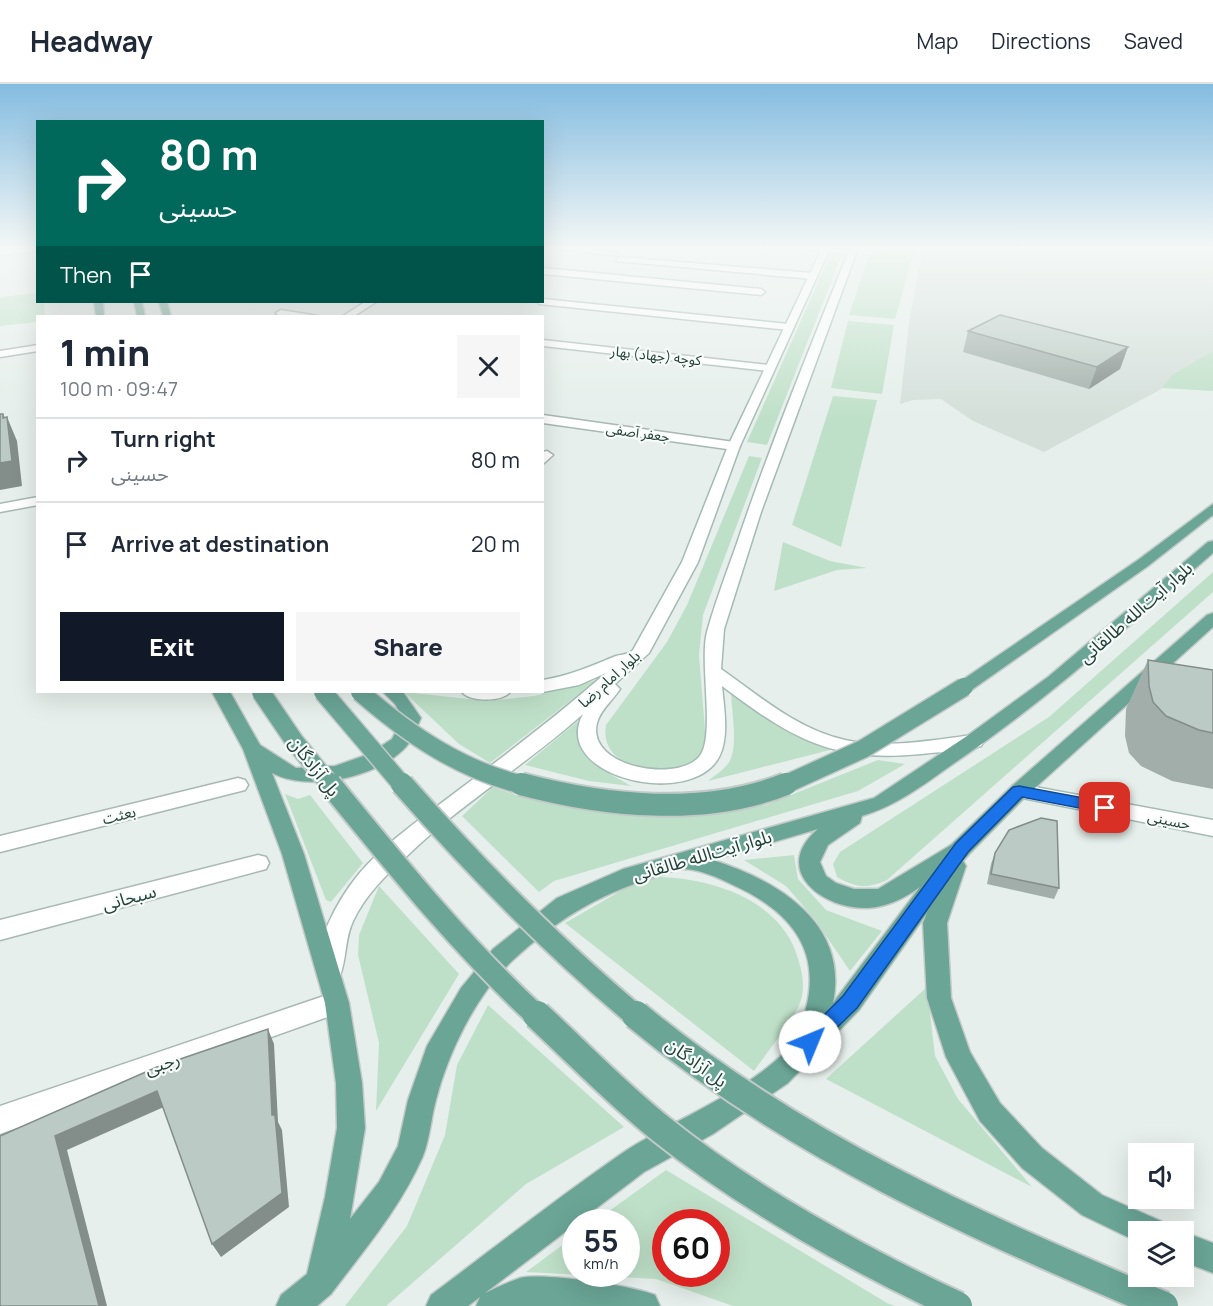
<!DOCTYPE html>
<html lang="en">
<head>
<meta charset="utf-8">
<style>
	body { margin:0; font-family:Manrope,"Noto Sans Arabic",sans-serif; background:#f6f6f7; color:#1f2937; height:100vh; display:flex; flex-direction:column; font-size:22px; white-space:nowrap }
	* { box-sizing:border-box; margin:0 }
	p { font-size:20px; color:#747a83 }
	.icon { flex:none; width:33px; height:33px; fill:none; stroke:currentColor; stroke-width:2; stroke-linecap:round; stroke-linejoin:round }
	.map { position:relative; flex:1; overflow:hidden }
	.side { position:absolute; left:36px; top:231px; width:508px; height:378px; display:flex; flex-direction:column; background:#fff; border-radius:0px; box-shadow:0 6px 24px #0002 }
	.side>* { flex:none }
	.hud { position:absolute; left:36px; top:36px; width:508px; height:183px; border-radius:0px; box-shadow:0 6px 24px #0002; background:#00695c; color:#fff; overflow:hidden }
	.buttons { position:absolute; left:1128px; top:1059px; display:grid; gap:12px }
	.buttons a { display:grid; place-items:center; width:66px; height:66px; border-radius:0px; background:#fff; box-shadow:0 6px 24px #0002; font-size:30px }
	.speed { position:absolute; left:562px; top:1125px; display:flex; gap:12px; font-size:30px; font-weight:700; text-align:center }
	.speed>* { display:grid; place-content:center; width:78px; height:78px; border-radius:50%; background:#fff; box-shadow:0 6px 24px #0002; line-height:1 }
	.speed small { font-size:15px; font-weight:400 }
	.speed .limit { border:9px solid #d22; background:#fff; color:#111 }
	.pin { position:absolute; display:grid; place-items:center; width:51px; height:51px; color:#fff; margin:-26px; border-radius:12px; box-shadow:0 3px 9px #0006 }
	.me { position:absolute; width:66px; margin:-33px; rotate:45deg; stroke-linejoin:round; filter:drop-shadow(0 0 4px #0008) }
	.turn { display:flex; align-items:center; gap:21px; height:126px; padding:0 24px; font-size:27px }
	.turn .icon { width:78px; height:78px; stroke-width:2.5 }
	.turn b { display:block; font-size:42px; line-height:51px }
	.then { display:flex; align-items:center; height:57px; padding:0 24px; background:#0003; gap:12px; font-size:22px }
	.round { display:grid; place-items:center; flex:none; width:63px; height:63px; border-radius:0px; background:#f6f6f7 }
	.headline { display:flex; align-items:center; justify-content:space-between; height:102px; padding:0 24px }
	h1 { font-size:36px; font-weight:800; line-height:45px }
	.button { display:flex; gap:12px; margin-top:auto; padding:12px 24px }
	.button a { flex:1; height:69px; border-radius:0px; background:#111827; color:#fff; font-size:24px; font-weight:800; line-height:69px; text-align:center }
	.button a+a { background:#f6f6f7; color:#1f2937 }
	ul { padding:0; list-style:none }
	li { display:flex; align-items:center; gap:18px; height:84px; padding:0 24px; border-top:2px solid #e0e1e3 }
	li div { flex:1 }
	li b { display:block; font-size:22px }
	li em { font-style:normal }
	header { display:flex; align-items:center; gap:36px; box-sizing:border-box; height:84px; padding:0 30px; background:#fff; border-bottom:2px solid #e0e1e3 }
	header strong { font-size:28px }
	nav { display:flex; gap:33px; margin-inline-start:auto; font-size:21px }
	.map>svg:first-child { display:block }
</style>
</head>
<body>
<header>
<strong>Headway</strong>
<nav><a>Map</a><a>Directions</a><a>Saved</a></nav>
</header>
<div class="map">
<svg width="1213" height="1222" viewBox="0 0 1213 1222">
	<rect width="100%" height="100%" fill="#e6efeb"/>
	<path fill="#d4dfda" d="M923,164H1213V267L1158,307L1044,368L973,337L941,315L913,316L900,320L909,239Z"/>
	<path fill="#bfe0c8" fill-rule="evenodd" d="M896,164H915L895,235L849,231L869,171Z
		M831,169L842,170L767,361L747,358Z
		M37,209L38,218H44L45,232H38L37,238L0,242V213Z
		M848,237L894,241L882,310L831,304Z
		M1213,267V307L1162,304L1172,291Z
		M833,312L877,316L841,463L792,441Z
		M749,372L762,374L703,531L699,571L706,658L704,669C696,677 688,683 676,685C647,691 599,679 606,641L667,558L687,521Z
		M783,458L830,477L867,484L837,486L774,507Z
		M1213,488V508L887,796C867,805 856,804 837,793L833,780L840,768L1049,633Z
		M597,596L490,679L459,660L404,608L487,617L534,612Z
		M731,606C767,635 791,648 834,665L708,697C714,692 722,687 727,681C740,666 731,626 731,606Z
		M578,637C572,675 603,685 631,702L589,697L525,681Z
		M878,676L905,680L858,707L554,797L539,808L462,732L493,703L516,711L589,725L728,727L766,721Z
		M285,710L298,715L310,711L363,779L331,818L326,816Z
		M794,771L798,795L826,826L882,847L850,887L816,837L786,802L744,776Z
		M654,793C711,793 784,816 799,878C803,891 805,906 800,919C794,935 765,971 754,987L565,839L631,801Z
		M379,802L459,890L376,1027L379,959L358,871L359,851Z
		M927,903L935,972L958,1015L1032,1103L826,995Z
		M488,921L624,1043L526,1100L386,1222H345L407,1142L445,1051L457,981Z
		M666,1086L887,1219L895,1222H733L656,1195L526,1188L576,1151V1190H627V1138H594ZM666,1138H717V1190H666Z"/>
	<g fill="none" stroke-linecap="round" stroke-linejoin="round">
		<defs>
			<path id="street" d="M38,164V167L0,171V167Z
				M551,164H580L617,169L613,171Z
				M797,164H823L856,169L852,171Z
				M619,173L812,189L816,192L812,195L616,177Z
				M543,184L761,205L765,208L761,211L543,190Z
				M543,215L788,240L793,243L788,246L539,220L538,218Z
				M365,218H376L354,232H343Z
				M281,226L318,232L278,231L276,229Z
				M543,256L769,281L774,284L769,287L543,262Z
				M38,261V267L0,273V267Z
				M543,331L734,358L740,362L734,366L543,339Z
				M547,367L553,371L543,380V368Z
				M38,413V421L0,428V420Z
				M238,694L245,696L248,701L245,706L0,768V752Z
				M258,771L266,773L269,779L266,785L0,856V836Z
				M324,912L333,915L336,923L333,931L0,1050V1022Z"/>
			<path id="secondary" d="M822,164H830L740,362L698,478L649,569L615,600L620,605C613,616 600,626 597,639C586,683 676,699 699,673C716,654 699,578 707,548C715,519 726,490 736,462C770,361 810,263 850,164H858L761,428L724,545L721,585C758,611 798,646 845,656C887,665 932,656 974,651L981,652L984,657L981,662C962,667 941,668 921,670C832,679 791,654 722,602C724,624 729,651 720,671C694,727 549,693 583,630C527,680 462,719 408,771C386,791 366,810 353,837C344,856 347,877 339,894L330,897L321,894C308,867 340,813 358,791C385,759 423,733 456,708C507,670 558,631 606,589L579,601L543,608V596C569,592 591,582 616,572C623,570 628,571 633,566L682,478L728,362Z
				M462,608H510C503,618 469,618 462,608Z
				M1019,700L1213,736V752L1012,712L1009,707L1012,702Z"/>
			<path id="primary" d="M94,218H103L104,232H96Z
				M134,218H142L145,232H137Z
				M159,218H167L171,232H163Z
				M1213,420V431L1148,482L970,607H958L955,603L958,599L1138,476Z
				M1213,457V469C1129,542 1046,617 953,680C923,701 898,721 862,732L860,739L828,761L820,778L826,792L836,799L854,805H878L951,761L1012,702L1207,531L1213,529V543L1026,712L970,769L963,777L966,782L947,839L951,914L970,968L1000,1019L1042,1064L1102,1111L1161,1137L1165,1148H1138V1158L1082,1131L1022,1084L980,1037L946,973L927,914L923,839L927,829L859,926L788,999L713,1050L644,1088L485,1209C496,1204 508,1198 520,1194C541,1188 634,1202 655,1211L660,1222H476L480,1213L468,1222H426L431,1211C494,1164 556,1115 621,1070C672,1035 759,1005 797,954C802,947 804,934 806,924C822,862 786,825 733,801C719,794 699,785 684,785C675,785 662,791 653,794C596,811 555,837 512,877C476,911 448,969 436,1016C431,1034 430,1054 423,1072C401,1123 364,1166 331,1210L317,1222H276L281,1211L307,1190L325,1113L337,1044L336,999L325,919L282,770L243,665L212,608H230L260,661L296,684L335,682L369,670L392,655L403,634L395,620L383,608H403L421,634C416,645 412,658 403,666C374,694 308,708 272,689L304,770L349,919L362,999L365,1044L350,1135L379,1098L398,1062L408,1016L427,962L461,904L493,865L557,814L623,785L874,714L967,652L1048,593L1208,458ZM818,745C770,786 823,826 868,824C887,823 905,814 920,803L833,919C849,839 778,797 713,776Z
				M1184,1148L1213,1159V1189L1184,1178Z"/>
		</defs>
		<use href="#street" stroke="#a8b8b2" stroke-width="3"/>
		<use href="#secondary" stroke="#a4bbb3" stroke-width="3"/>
		<use href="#primary" stroke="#c2cac8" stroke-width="3"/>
		<use href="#street" fill="#fff" fill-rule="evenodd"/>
		<use href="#secondary" fill="#fff" fill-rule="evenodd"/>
		<use href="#primary" fill="#6aa596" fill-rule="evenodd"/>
		<defs>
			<path id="primary-bridge-far2" d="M261,608L295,658L331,702
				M323,608L403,702
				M360,608C409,651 462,687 527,702
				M782,702L863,665L964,603"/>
			<path id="primary-bridge-far1" d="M330,700C396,781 461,862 538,933
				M402,700C475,783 552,862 637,933
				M521,700C604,722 704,733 786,700"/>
			<path id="primary-bridge" d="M537,931C578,969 617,1010 661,1045C746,1113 860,1177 958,1222
				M636,931C795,1063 976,1142 1164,1222"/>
		</defs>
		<use href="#primary-bridge-far2" stroke="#c2cac8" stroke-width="21" stroke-linecap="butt"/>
		<use href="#primary-bridge-far1" stroke="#c2cac8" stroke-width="26" stroke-linecap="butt"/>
		<use href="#primary-bridge" stroke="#c2cac8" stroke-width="32" stroke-linecap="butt"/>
		<use href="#primary-bridge-far2" stroke="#6aa596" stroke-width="18"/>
		<use href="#primary-bridge-far1" stroke="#6aa596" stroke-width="22"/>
		<use href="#primary-bridge" stroke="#6aa596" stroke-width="28"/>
	</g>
	<path fill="#a1aea9" d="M968,247L1128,263L1120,285L1089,305L963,268Z
		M1148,576L1213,586V705L1172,697L1141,682L1129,669L1125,652L1126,625Z
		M995,769L1059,804L1054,815L987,800L991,780Z"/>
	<path fill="#838d89" d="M1128,263L1120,285L1089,305L1097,283Z
		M3,330L8,340L7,333L17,357L22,402L0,406V379Z
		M268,945L274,960L278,1038L282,1046L289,1123L221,1173L212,1160L272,1031Z
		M157,1007L166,1022L67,1066L107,1222H99L55,1052Z"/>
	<path fill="#bbcac4" stroke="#838d89" stroke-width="1.5" d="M1000,231L1128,263L1097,283L968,247Z
		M0,330H3V334L7,333L12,377L0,379Z
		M1148,576L1213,586V649L1199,646L1166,632L1153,618L1149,602Z
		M1041,734L1057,737L1059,804L991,790L995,769L1009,746Z
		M268,945L272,1031H275L282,1109L212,1160L157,1007L55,1052L99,1222H0V1052L157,983Z"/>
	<linearGradient id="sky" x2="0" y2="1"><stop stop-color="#84bce0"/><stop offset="0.49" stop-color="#f4f8f6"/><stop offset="1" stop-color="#f4f8f6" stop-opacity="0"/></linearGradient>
	<rect width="1213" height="335" fill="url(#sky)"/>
	<path fill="#1a73e8" stroke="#114b97" stroke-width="1.5" d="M1019,702L1105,718L1113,724L1105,729L1022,713L968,768L857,924L816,964L810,967L803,964L800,958L803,952L843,912L956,759L1013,703Z"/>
	<g text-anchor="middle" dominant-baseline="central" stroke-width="4.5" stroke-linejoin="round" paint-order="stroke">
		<g font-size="14" fill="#24423a" stroke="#f7fbf9">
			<text transform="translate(656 271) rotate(6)">کوچه (جهاد) بهار</text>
			<text transform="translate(638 348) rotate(8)">جعفر آصفی</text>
		</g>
		<g font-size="15" fill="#24423a" stroke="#f7fbf9">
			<text transform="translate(609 595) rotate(-42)">بلوار امام رضا</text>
			<text transform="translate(119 731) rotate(-14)">بعثت</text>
			<text transform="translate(1169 736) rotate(11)">حسینی</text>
		</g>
		<g font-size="18" fill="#24423a" stroke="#f7fbf9">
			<text transform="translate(1135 528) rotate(-41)">بلوار آیت‌الله طالقانی</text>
			<text transform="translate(315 682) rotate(52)">پل آزادگان</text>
			<text transform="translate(702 771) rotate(-16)">بلوار آیت‌الله طالقانی</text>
			<text transform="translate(129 813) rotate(-15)">سبحانی</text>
			<text transform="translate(697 978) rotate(36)">پل آزادگان</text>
			<text transform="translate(162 979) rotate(-19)">رجبی</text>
		</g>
	</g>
</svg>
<div class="buttons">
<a><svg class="icon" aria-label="sound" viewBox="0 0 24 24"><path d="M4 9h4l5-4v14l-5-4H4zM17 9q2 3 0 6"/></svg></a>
<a><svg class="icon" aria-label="layers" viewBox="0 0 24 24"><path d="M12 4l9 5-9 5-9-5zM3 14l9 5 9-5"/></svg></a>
</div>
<div class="speed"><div>55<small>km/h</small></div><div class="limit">60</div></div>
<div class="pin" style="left:1105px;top:724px;background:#d93025"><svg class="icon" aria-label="arrive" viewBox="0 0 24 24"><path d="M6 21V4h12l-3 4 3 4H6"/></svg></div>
<svg class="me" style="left:810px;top:958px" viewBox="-20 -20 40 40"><circle r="19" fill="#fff"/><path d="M0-13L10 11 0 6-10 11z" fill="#1a73e8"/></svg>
<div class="hud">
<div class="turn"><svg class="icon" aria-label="right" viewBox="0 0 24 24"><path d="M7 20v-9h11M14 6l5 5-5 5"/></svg><div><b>80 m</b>حسینی</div></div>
<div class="then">Then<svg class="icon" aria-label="arrive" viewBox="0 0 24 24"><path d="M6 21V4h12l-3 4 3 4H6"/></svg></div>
</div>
<section class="side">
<div class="headline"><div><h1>1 min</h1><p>100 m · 09:47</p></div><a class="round"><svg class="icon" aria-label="close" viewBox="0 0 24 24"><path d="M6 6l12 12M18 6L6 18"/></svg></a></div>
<ul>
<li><svg class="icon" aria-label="right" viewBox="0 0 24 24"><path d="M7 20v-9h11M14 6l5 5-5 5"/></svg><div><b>Turn right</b><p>حسینی</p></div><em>80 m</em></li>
<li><svg class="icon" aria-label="arrive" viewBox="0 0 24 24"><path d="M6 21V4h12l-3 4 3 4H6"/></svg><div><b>Arrive at destination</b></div><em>20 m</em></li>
</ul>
<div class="button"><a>Exit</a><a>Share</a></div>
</section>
</div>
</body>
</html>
